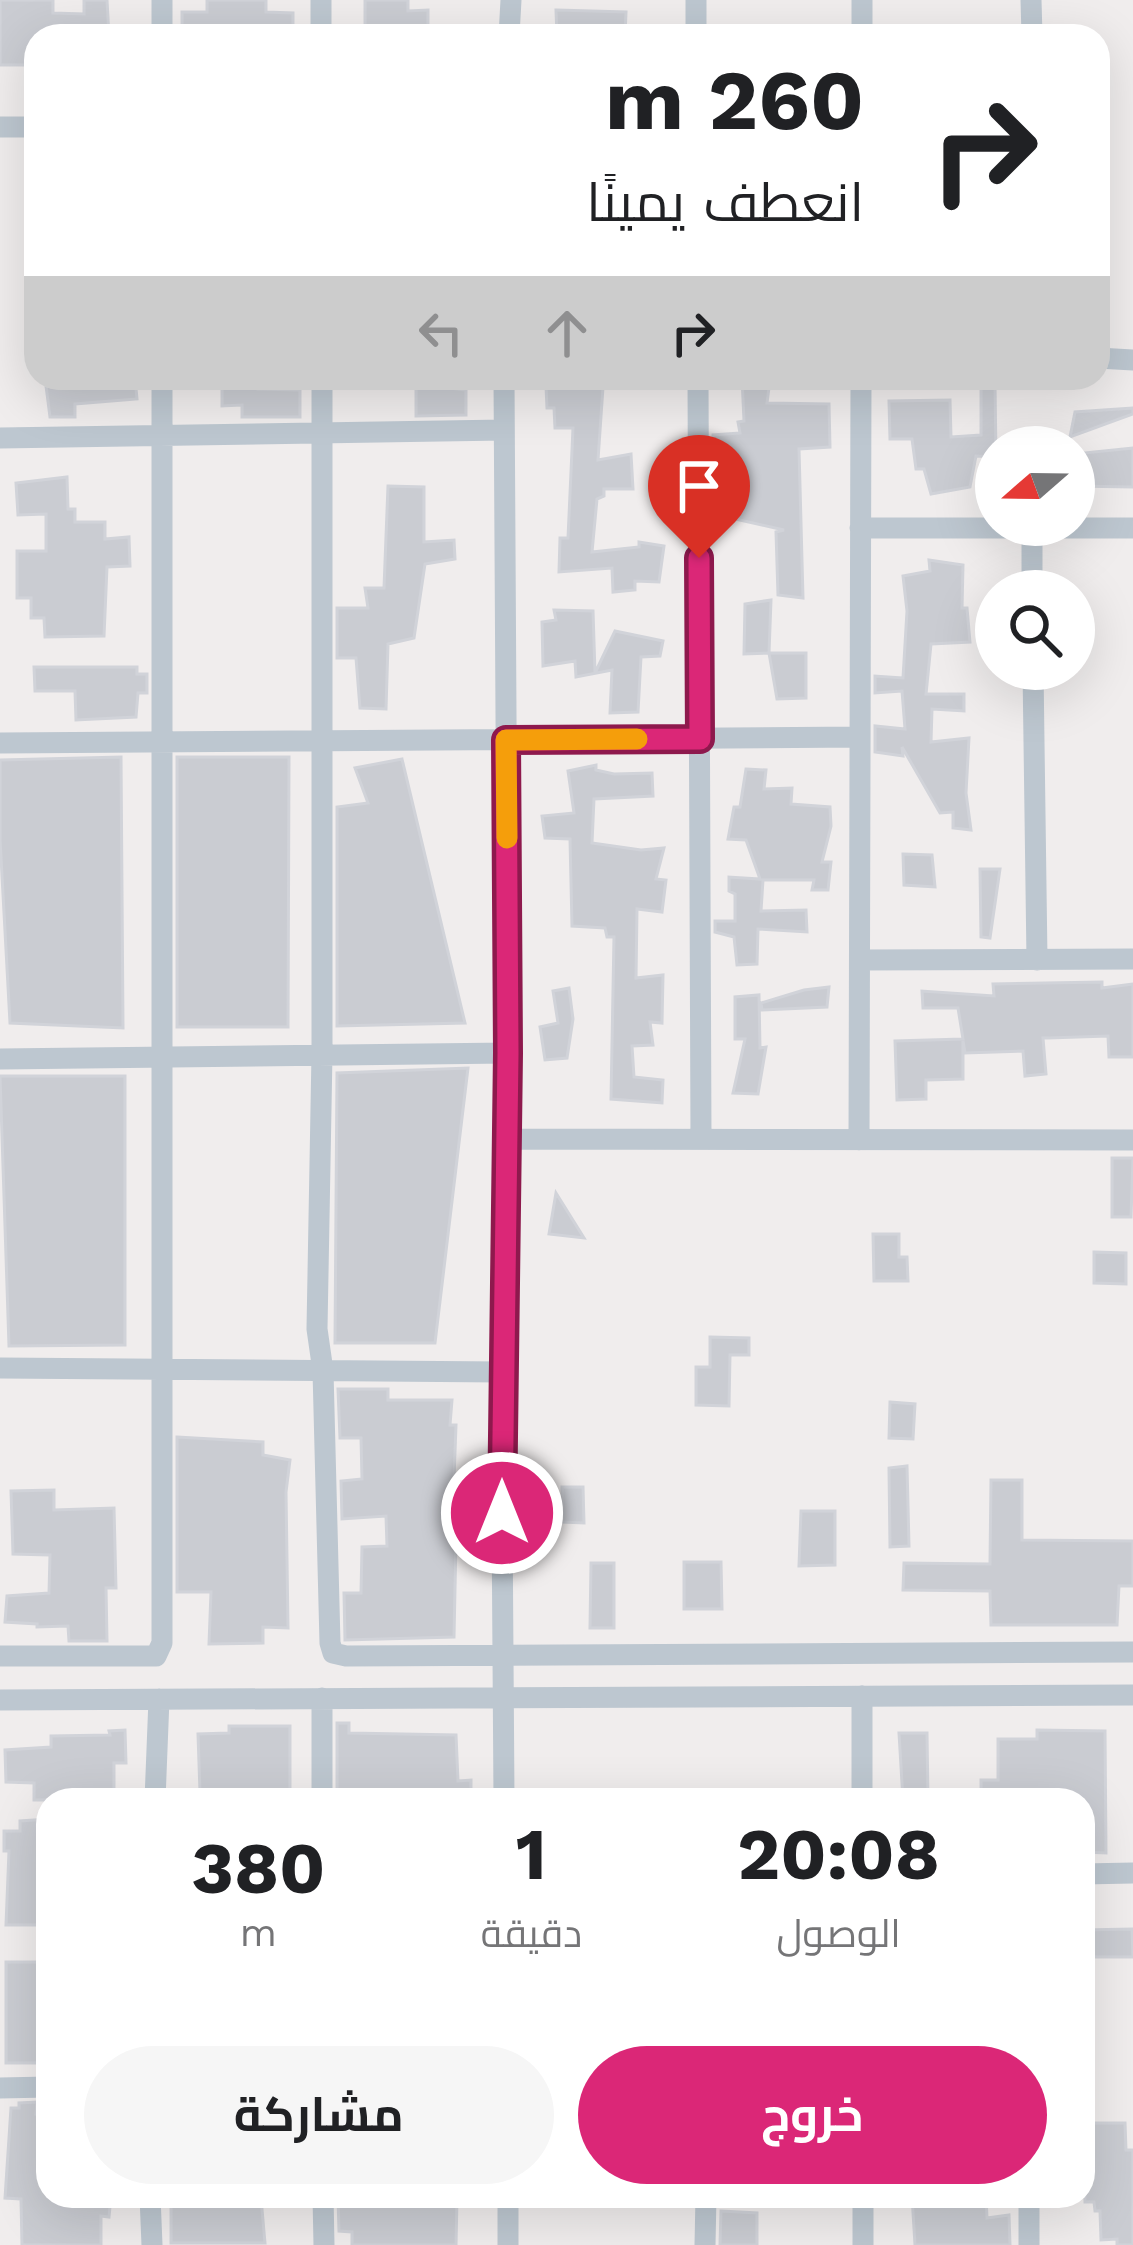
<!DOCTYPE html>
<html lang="ar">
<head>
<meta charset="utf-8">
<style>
	body { margin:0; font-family:"Work Sans",Cairo,sans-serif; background:#f6f6f6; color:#202124; direction:rtl; height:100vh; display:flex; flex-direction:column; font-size:45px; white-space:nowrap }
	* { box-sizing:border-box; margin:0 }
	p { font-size:39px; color:#757577 }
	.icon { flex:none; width:66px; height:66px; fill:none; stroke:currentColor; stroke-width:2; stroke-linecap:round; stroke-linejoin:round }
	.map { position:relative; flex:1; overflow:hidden; direction:ltr }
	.details { position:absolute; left:36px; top:1788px; width:1059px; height:420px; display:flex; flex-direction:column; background:#fff; border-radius:36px; box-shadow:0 12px 48px #0002; direction:rtl }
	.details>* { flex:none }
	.top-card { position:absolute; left:24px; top:24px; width:1086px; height:366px; border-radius:36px; box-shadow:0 12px 48px #0002; direction:rtl; background:#fff; color:#202124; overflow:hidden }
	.needle { width:78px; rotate:250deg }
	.controls { position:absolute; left:975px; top:426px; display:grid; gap:24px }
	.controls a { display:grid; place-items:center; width:120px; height:120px; border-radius:50%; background:#fff; box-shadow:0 12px 48px #0002; font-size:60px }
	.pin { position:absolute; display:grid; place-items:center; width:102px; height:102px; color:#fff; margin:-123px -51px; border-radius:50% 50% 50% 0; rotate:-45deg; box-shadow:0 0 12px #0007 }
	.pin .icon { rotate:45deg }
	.me { position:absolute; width:132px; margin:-66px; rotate:0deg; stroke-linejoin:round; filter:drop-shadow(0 0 9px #0008) }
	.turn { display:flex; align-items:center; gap:42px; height:252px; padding:0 48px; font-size:54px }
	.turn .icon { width:156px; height:156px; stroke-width:2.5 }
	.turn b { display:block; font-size:84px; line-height:102px }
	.lanes { display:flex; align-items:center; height:114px; padding:0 48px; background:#0003; justify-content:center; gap:60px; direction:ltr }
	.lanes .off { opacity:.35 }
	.eta { display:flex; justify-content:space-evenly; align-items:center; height:204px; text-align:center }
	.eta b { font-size:72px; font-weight:700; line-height:84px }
	.button { display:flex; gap:24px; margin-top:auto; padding:24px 48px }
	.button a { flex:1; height:138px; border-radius:72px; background:#db2777; color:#fff; font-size:48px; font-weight:700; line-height:138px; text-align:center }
	.button a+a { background:#f6f6f6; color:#202124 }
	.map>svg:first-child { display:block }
</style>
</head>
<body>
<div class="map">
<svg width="1133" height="2245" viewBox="0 0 1133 2245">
	<rect width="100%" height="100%" fill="#f0eded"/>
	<path fill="#caccd2" stroke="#d1d3d9" stroke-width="3" d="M0,0H53V13L84,14V0H107L109,36H36V65H0Z
		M207,0H266V12L293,13V36H182V12H207Z
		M365,0H408V11L428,10V36H408V30H365Z
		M556,10L626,12L625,36H557Z
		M45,378H135L137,399L75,404V417H50Z
		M222,378H258V389L300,390V417H242V405L222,406Z
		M416,378H439V387L466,390V415L416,416Z
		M742,378L770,380L767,403L829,404L830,447L799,449L803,598L778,595L776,532L784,530L722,516L724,486L713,487V435L740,433L738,422L744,421Z
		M585,384L603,387L598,460L631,454L633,489H604V496L597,499L592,552L639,547V542L664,546L659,582L635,581V590L613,592L612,568L559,572L560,538H568L573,428H555L554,408H547L546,386Z
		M981,384H995L996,457L976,456L970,487L931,494L924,469H916L912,439H890L889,401L950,400L951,437L981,435Z
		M1133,408V414L1070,437L1075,412Z
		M1133,448V487L1074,486V454Z
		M67,477L68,509H75V522H105V539L129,537L130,566L107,567L104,636L45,637L44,618H31V598H17V551H46V514L18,515L16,483Z
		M388,486L424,487V542L454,540L455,559L425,564L414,638L388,644L386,709L360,708L356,658H337V608H368L365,588H384Z
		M929,560L963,565L962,608H967L970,642L931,644L926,694H964V711L932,709L931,742L969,738L966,793L971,830L953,828V812L940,813L902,747L903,756L875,752V726L905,729L902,691L875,693V676L903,678L907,611L903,576L930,571Z
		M771,600L769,653L744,654L745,604Z
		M554,610L593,611L595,673L615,631L663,641L660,656L641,657L638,712L610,713L612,670L576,677L575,661L543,666L542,622L556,620Z
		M769,653H806V698L777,699Z
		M34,667H137V674H147V693H138L136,717L76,720L75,691H35Z
		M121,757L123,1028L10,1023L0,839V760Z
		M177,757H289L288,1027H177Z
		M402,759L465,1023L337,1026V807L368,803L355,768Z
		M596,765V770L614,774L652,773L653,796L594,799L592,843L641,850L664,848L656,879L666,880L662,912L637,909L636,978L663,975L662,1023L650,1022L653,1045L632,1046L634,1077L663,1080L662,1103L611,1099L614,937H607L605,928L572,926L570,839L545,838L542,816L574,813L568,771Z
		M746,769L766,770L764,789L792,788L791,804L830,807L831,826L822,862H831L828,890H812L814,880H763L761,911L806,910L807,932L758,929L757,964L737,965L734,937L715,932V921H735V894L729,891V877L760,879L746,840L728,839L734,807H740Z
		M903,854L932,855L935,887L904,885Z
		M980,869H1000L990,938L981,937Z
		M1102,982V988L1133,984V1057H1109L1108,1036L1048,1038H1043L1046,1074L1025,1076L1023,1051L965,1053L963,1041V1079L926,1080V1099L897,1100L895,1041L963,1039L958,1008H923L922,991L994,996L993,984Z
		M829,987L827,1007L762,1010L761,1003L804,990Z
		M569,988L573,1019L567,1058L545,1060L540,1027L558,1023L553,991Z
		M759,995L760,1048L766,1047L758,1094L733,1093L745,1039H735V997Z
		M468,1068L435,1343H335L337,1073Z
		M0,1076H125V1345L9,1346Z
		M1112,1158H1133L1131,1217H1112Z
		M556,1193L584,1238L549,1234Z
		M873,1234H899V1257H907L908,1281H874Z
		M1094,1252L1126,1253V1284L1094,1283Z
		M710,1337L749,1338V1355H730L729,1406L696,1405V1367H710Z
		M338,1389H388V1400H452L450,1425H456L454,1479L457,1492L454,1637L345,1640L344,1593H361L362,1547L387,1546L386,1516L342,1519L341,1481L362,1479L361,1438H340Z
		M890,1402L915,1404L913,1439L889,1438Z
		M177,1437L263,1442V1455L290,1460L286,1492L288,1628L263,1627V1643L209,1644L211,1592H177Z
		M907,1466L909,1546L890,1547L889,1468Z
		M991,1480H1022V1540L1133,1541V1586H1119L1117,1625H991L990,1591L903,1590L904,1563L990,1564Z
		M562,1487H583L584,1523L562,1522Z
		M54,1490V1510L114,1508L116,1588H106L107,1641H69L68,1626L37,1627V1624L5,1622L7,1596L49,1593L50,1555L13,1554L11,1491Z
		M801,1511H835V1565L799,1566Z
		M684,1562H721L722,1609H684Z
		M591,1563H614V1628H590Z
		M337,1723H349V1733L456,1735L458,1781L471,1780V1796L337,1800Z
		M229,1726H290V1795H273V1800H208V1791L200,1792L198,1734L229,1733Z
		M125,1730L126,1763H114V1800H34V1783L6,1782L5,1750L51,1747V1736L110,1735L109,1731Z
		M1037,1730L1105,1731L1106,1853L1083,1852V1800H981V1780H998V1739H1037Z
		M899,1733H927L928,1800H903Z
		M48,1819V1925H6L9,1851H4V1831H20V1821Z
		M1132,1929L1133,1957H1083V1930Z
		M6,1962H48V2063H6Z
		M37,2102L36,2114H43V2128H48V2196H111L109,2217L101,2216V2245H22L21,2199L5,2198L11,2108H19V2103Z
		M1083,2123H1125L1126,2150H1133V2245H1117V2239L1101,2240L1100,2211H1095L1094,2202H1085Z
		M171,2196L261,2198L265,2243H171Z
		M912,2196H986L987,2218L1009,2215L1010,2245H915Z
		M338,2197L457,2198L456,2245H352V2232L339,2231Z
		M721,2211L757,2213V2245H720Z"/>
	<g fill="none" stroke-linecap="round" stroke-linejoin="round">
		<path stroke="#bdc7d0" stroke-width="21" d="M162,0V36
			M321,0V36
			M696,0V36
			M862,0V36
			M1031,0L1032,36
			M509,36L511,0
			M0,127H36
			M1098,358L1133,360
			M322,378V1053L317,1329L323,1371L330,1643L333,1653L346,1656L1133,1652
			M504,378L508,1053L501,1372L504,1800
			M698,378L701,1139
			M0,438L504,430
			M860,528H1133
			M1032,528V591
			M1033,669L1037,960
			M0,743L860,737
			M860,960L1133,959
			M0,1059L508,1053
			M507,1139L1133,1140
			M859,1140L861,378
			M0,1368L501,1372
			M0,1656H156L162,1643V378
			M862,1696V1800
			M322,1698V1800
			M0,1700L1133,1695
			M155,1800L159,1699
			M1083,1874L1133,1873
			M0,2088L48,2087
			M150,2196L152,2245
			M323,2196L324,2245
			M508,2196V2245
			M863,2196V2245
			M1029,2196V2245
			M705,2245L706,2196"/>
	</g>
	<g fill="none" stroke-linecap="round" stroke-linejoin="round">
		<defs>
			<path id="route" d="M502,1513L508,1053L506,740L700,739L699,558"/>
		</defs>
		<use href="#route" stroke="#8e194d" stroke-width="30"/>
		<use href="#route" stroke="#db2777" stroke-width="21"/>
		<path stroke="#f59e0b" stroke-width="21" d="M507,838L506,740L637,739"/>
	</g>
</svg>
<div class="controls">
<a><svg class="needle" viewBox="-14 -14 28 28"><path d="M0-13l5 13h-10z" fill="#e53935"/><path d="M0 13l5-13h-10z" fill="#757577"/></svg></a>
<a><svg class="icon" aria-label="search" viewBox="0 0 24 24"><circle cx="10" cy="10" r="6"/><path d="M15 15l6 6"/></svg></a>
</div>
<div class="pin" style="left:699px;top:558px;background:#d93025"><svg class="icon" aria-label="arrive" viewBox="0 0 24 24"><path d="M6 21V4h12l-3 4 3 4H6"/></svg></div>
<svg class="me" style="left:502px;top:1513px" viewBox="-20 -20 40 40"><circle r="17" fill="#db2777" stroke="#fff" stroke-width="3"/><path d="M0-11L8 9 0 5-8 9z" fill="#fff"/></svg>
<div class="top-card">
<div class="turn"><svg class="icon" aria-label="right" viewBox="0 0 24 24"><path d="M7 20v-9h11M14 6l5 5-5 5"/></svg><div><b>260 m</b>انعطف يمينًا</div></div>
<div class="lanes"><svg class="icon off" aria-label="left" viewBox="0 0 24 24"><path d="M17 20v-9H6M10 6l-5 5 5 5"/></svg><svg class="icon off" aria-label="ahead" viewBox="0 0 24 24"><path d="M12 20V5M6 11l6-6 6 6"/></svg><svg class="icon" aria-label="right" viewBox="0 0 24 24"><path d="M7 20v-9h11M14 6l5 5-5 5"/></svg></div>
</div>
<section class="details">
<div class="eta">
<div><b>20:08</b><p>الوصول</p></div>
<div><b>1</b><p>دقيقة</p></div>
<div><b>380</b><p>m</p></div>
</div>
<div class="button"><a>خروج</a><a>مشاركة</a></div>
</section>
</div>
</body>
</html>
